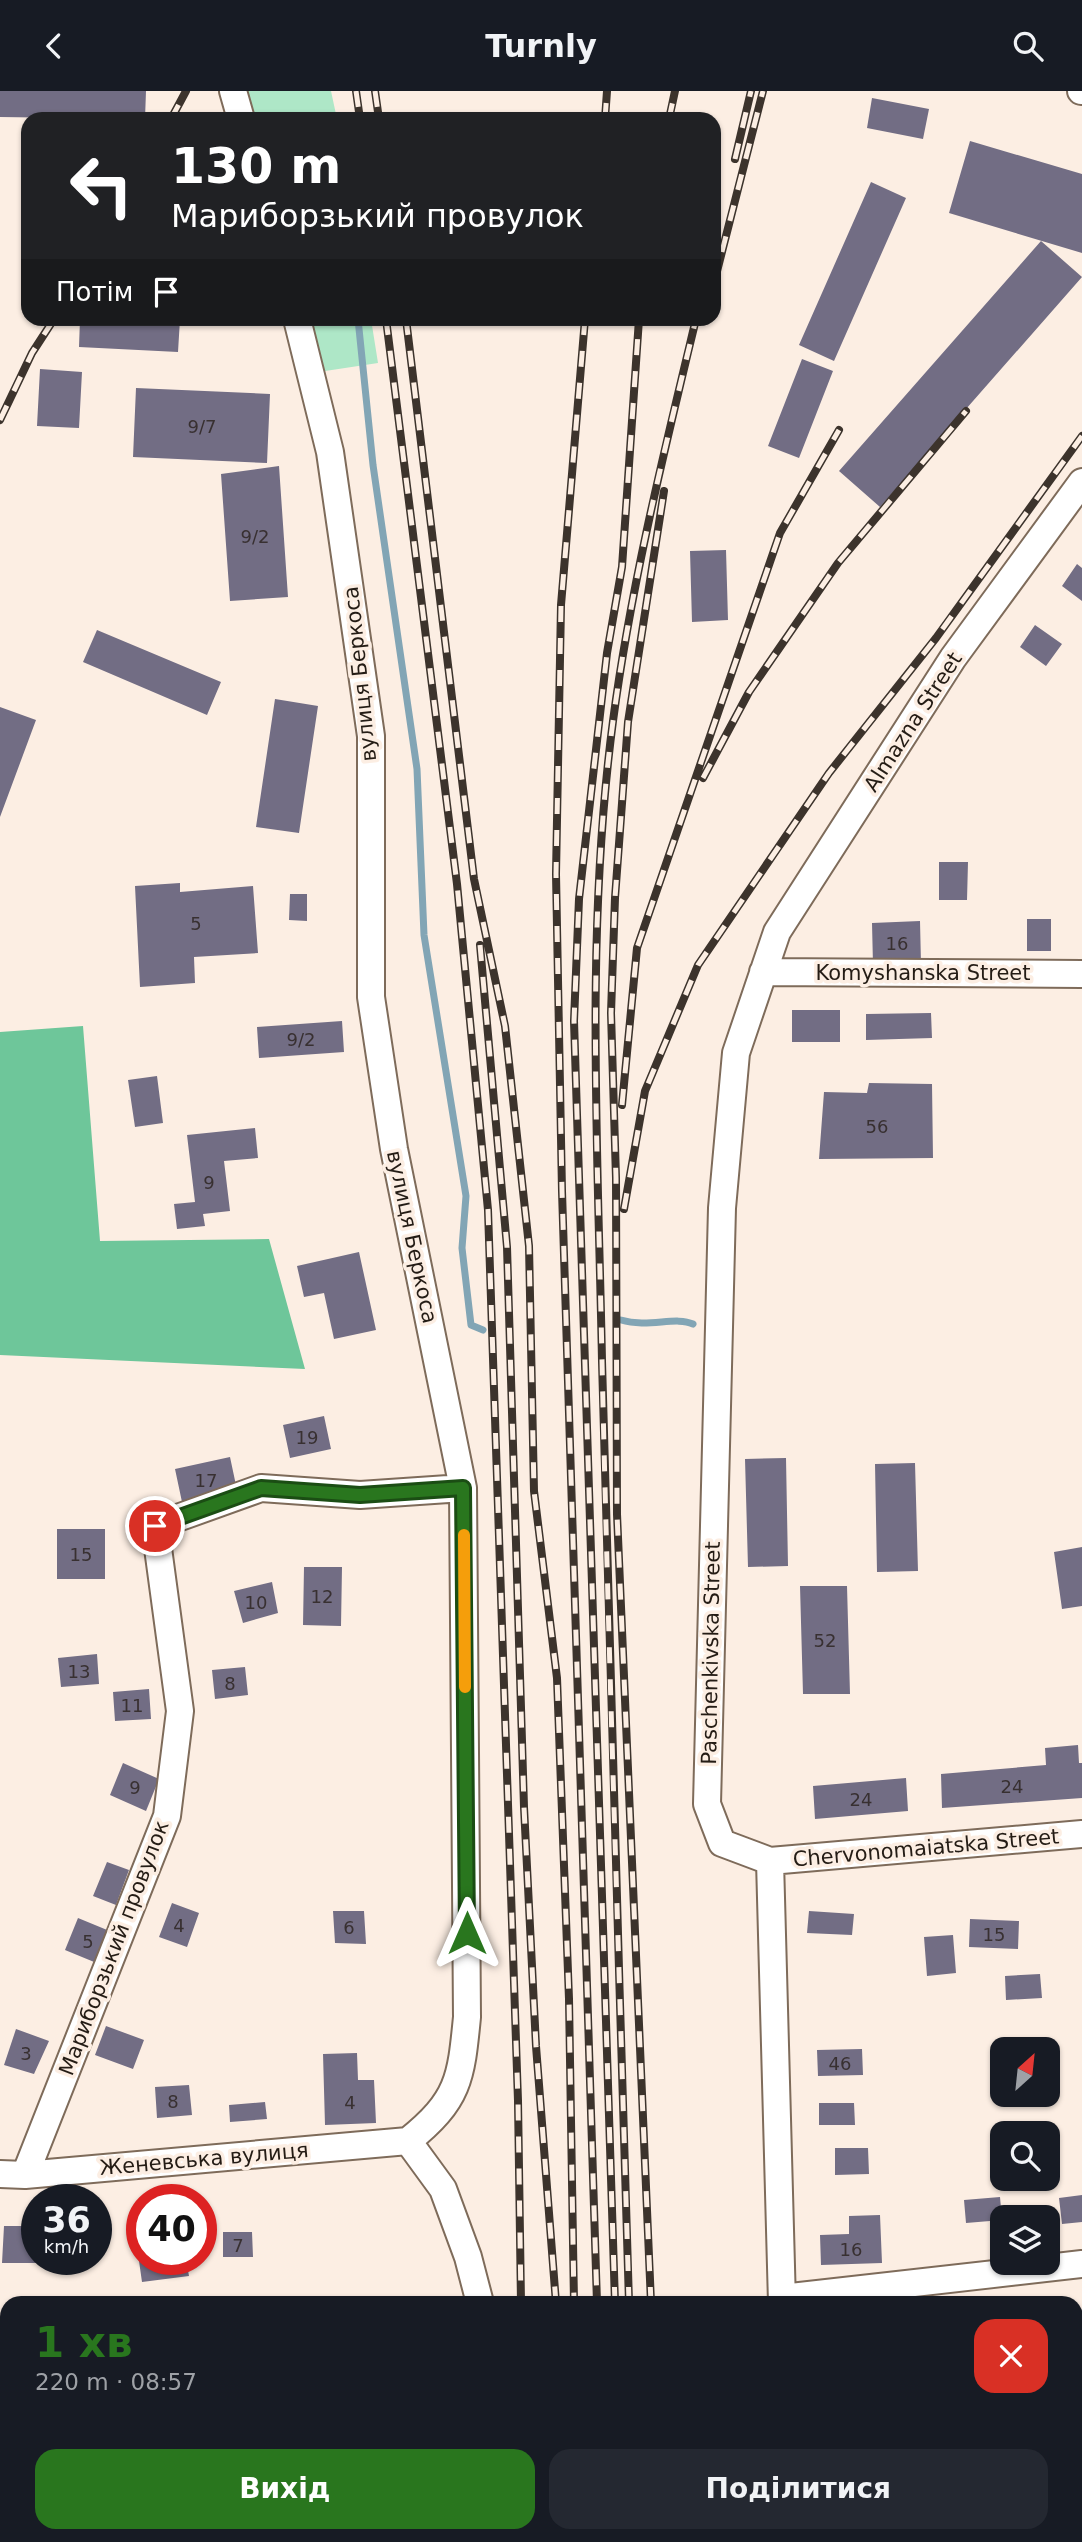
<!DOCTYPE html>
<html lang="uk">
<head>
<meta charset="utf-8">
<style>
	body { margin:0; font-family:"DejaVu Sans",sans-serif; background:#242831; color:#f1f3f6; height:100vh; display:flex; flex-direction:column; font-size:26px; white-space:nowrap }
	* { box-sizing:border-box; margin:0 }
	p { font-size:23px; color:#9ea1a6 }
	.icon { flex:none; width:38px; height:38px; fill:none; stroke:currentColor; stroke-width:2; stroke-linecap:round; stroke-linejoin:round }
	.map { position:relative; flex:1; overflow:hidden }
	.side { position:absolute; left:0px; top:2205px; width:1083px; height:247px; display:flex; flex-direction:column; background:#171b24; border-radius:21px 21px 0 0; box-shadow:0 2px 5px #0004 }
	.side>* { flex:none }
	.hud { position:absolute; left:21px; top:21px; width:700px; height:214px; border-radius:21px; box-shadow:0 2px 5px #0004; background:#202124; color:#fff; overflow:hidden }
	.needle { width:46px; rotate:27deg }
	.buttons { position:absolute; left:990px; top:1946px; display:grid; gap:14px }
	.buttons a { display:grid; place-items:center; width:70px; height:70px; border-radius:14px; background:#171b24; box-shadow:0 2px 5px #0004; font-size:35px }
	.speed { position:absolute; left:21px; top:2093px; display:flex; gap:14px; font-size:35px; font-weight:700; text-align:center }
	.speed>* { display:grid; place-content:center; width:91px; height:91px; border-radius:50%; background:#171b24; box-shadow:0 2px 5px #0004; line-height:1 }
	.speed small { font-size:18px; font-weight:400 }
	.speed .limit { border:10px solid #d22; background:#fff; color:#111 }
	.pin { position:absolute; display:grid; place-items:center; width:60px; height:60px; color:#fff; margin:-30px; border:4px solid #fff; border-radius:50%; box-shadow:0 2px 7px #0007 }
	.me { position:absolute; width:77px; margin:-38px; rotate:0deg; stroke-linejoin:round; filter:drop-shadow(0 0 5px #0008) }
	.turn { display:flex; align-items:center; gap:24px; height:147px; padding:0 35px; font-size:32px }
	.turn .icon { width:91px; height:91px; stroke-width:2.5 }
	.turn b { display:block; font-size:49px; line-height:60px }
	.then { display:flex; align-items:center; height:66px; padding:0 35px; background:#0003; gap:14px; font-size:26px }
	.round { display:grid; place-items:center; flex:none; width:74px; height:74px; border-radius:21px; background:#242831 }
	.head { display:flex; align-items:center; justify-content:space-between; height:119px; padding:0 35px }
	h1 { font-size:42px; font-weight:700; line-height:52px; color:#29761e }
	.primary-button { display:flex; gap:14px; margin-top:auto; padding:14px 35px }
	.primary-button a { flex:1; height:80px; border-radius:21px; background:#29761e; color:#fff; font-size:28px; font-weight:700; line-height:80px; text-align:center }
	.primary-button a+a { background:#242831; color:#f1f3f6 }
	header { display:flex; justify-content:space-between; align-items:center; height:91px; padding:0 35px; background:#171b24; font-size:32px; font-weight:700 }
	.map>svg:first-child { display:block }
</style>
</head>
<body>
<header><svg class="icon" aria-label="back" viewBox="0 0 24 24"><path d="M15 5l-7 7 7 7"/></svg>Turnly<svg class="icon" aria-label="search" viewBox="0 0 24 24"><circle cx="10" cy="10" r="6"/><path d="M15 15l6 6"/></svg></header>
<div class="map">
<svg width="1082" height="2451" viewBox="0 0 1082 2451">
	<rect width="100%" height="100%" fill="#fceee3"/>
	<path fill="#aee7c7" d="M233,0H331L337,28H241Z
		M297,228H371L378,272L312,282Z"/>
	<path fill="#6ec69a" d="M83,935L100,1150L269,1148L305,1278L0,1264V941Z"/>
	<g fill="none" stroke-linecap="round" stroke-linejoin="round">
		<path stroke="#82a5b5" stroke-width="7" d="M358,228L373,374L417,678L424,844L466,1105L462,1157L471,1234L483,1239
			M621,1229C648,1237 676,1225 693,1233"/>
	</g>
	<path fill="#726d84" d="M0,0H146L145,28L0,26Z
		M872,7L929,18L923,48L867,37Z
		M970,50L1082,83V162L949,122Z
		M871,91L906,107L834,270L799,254Z
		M1041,150L1082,186L880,416L839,380Z
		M80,228H180L178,261L79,256Z
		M802,268L833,280L799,367L768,355Z
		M40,278L82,281L79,337L37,335Z
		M136,297L270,303L267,372L133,366Z
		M279,375L288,506L230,510L221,383Z
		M726,459L728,529L692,531L690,460Z
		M1077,473L1082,477V510L1062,495Z
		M1035,534L1062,553L1046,575L1020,556Z
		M97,539L221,591L207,624L83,571Z
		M275,608L318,615L299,742L256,736Z
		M0,616L36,629L0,726Z
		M939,771H968L967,809H939Z
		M180,792V801L253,795L258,862L194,866L195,892L140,896L135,795Z
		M290,803H307V830L289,829Z
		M1027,828H1051V860H1027Z
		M920,830L921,873L873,874L872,832Z
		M792,919H840V951H792Z
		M931,922L932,947L866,949V923Z
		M342,930L344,961L259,967L257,936Z
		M157,985L163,1032L135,1036L128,989Z
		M869,992L932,993L933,1067L819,1068L824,1001L867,1002Z
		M255,1037L258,1067L224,1070L230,1120L203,1123L205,1135L177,1138L174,1113L195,1111L187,1044Z
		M359,1161L376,1239L334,1248L324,1202L304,1206L297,1175Z
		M324,1325L331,1358L290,1367L283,1334Z
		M230,1366L237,1399L182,1411L175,1378Z
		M786,1367L788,1475L748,1476L745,1368Z
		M915,1372L918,1480L877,1481L875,1373Z
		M57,1438H105V1488H57Z
		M1082,1456V1515L1062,1518L1054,1461Z
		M304,1476H342L341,1535L303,1534Z
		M272,1491L278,1522L243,1532L234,1500Z
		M800,1495H847L850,1603H803Z
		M97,1563L99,1593L61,1596L58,1567Z
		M245,1576L248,1604L215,1608L212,1579Z
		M149,1598L151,1628L115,1630L113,1601Z
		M1078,1654L1079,1672H1082V1707L942,1717L941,1683L1046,1674L1045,1657Z
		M123,1672L159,1688L146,1720L110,1704Z
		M906,1687L908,1720L815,1728L813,1695Z
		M107,1771L129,1779L116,1814L93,1805Z
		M172,1812L199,1822L187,1856L159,1846Z
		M333,1820H364L366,1853L335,1852Z
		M809,1820L854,1823L852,1844L807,1842Z
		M78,1827L112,1841L99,1873L65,1859Z
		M970,1828L1019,1830L1018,1858L969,1856Z
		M953,1844L956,1882L927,1885L924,1846Z
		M1040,1883L1042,1907L1006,1909L1005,1885Z
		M106,1935L144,1949L133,1978L95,1964Z
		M16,1938L49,1950L34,1983L4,1974Z
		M862,1958L863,1984L818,1985L817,1959Z
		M357,1962L358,1989H374L376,2032L325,2034L323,1963Z
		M189,1994L192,2024L157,2027L155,1996Z
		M265,2011L267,2028L230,2031L229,2014Z
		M819,2012H854L855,2034H819Z
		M835,2057H868L869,2083L835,2084Z
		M1082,2104V2131L1062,2133L1059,2107Z
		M1000,2106L1002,2129L966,2132L964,2109Z
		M880,2124L882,2172L821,2174L820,2144L849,2143V2125Z
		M4,2135H37V2168H42L41,2172H2Z
		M223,2141H252L253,2166H223Z
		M142,2155V2168H186L189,2185L142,2191L137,2156Z
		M1076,2327L1082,2364V2368L1076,2369Z"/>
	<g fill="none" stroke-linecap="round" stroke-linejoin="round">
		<defs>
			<path id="minor" d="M233,0L241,28
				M1081,0H1082
				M297,228L330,361L371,645V906L394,1058L463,1397L467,1926C461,1988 459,2009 408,2050
				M763,881L1082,883
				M770,1770L1082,1743
				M408,2050L443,2098L468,2166L480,2212
				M0,2083L25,2084L408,2050
				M25,2084L167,1725L180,1620L155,1435L261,1397L360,1404L463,1397
				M782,2207L1082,2173
				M782,2212L770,1770L722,1752L707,1713L722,1117L736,962L777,841L953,567L1082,391
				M799,2445V2451
				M485,2451L486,2445"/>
		</defs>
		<use href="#minor" stroke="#7e6b5a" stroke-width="30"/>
		<use href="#minor" stroke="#fff" stroke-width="26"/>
		<defs>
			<path id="rail" d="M356,0L360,28
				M375,0L379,28
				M171,28L186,0
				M605,28L607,0
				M669,28L675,0
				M735,68L751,0
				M714,192L763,0
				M386,228L457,793L488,1119L518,2010L521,2212
				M406,228L474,788L505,935L529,1155L534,1400L557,1587L569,1908L574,2212
				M585,228L561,514L556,783L562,1100L597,2212
				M0,329L32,262L54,228
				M703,687L749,601L838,472L966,320
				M480,854L507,1156L524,1716L536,1955L556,2212
				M622,1014L637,857L780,442L839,339
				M624,1118L645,1000L698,874L829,682L936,547L1082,345
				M615,2212L574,930L579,808L607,562L622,476L639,228
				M629,2212C620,1898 609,1584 602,1270C598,1057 585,842 613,630C631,494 664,361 696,228
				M651,2212L617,1423L616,1087L611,922L615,807L628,631L664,400
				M524,2445V2451
				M564,2445V2451
				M578,2445L579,2451
				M604,2445V2451
				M622,2445V2451
				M636,2445V2451
				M659,2445V2451"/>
		</defs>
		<use href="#rail" stroke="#3c332c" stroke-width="8"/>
		<use href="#rail" stroke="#fceee3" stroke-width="5" stroke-dasharray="16" stroke-linecap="butt"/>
	</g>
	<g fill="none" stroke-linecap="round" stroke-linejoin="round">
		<defs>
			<path id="route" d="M155,1435L261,1397L360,1404L463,1397L467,1842"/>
		</defs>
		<use href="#route" stroke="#1b4d14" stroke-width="18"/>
		<use href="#route" stroke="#29761e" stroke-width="12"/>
		<path stroke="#f59e0b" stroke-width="12" d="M464,1444L465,1596"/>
	</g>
	<g text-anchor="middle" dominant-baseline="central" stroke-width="7" stroke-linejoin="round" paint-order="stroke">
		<g font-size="18" fill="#383031">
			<text x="202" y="335">9/7</text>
			<text x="255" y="445">9/2</text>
			<text x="196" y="832">5</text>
			<text x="897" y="852">16</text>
			<text x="301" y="948">9/2</text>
			<text x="877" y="1035">56</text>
			<text x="209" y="1091">9</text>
			<text x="307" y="1346">19</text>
			<text x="206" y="1389">17</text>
			<text x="81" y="1463">15</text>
			<text x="322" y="1505">12</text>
			<text x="256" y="1511">10</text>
			<text x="825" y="1549">52</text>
			<text x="79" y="1580">13</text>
			<text x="230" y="1592">8</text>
			<text x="132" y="1614">11</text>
			<text x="1012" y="1695">24</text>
			<text x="135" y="1696">9</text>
			<text x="861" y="1708">24</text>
			<text x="179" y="1834">4</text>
			<text x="349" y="1836">6</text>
			<text x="994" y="1843">15</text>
			<text x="88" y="1850">5</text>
			<text x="26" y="1962">3</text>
			<text x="840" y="1972">46</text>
			<text x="173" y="2010">8</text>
			<text x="350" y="2011">4</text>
			<text x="238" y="2154">7</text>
			<text x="851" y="2158">16</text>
		</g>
		<g font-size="21" fill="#241c15" stroke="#fceee3">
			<text transform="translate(360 583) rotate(-96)">вулиця Беркоса</text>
			<text transform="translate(913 631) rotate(-57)">Almazna Street</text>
			<text x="923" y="882">Komyshanska Street</text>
			<text transform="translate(412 1146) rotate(78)">вулиця Беркоса</text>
			<text transform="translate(711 1562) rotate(-89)">Paschenkivska Street</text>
			<text transform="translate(926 1757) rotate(-5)">Chervonomaiatska Street</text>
			<text transform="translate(114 1857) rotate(-69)">Мариборзький провулок</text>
			<text transform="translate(204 2068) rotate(-5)">Женевська вулиця</text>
		</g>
	</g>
</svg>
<div class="buttons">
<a><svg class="needle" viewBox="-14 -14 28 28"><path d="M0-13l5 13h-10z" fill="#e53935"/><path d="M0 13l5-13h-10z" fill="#9ea1a6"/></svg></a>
<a><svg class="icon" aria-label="search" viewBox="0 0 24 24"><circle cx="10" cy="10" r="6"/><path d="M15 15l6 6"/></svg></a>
<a><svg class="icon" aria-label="layers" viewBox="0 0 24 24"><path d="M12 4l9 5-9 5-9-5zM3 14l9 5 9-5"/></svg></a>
</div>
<div class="speed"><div>36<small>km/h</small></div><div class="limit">40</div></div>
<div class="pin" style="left:155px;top:1435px;background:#d93025"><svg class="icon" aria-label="arrive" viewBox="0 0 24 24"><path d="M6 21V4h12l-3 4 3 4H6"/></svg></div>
<svg class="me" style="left:467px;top:1842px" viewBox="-20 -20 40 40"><path d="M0-17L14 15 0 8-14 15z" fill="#29761e" stroke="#fff" stroke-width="4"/></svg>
<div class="hud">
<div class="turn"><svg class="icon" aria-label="left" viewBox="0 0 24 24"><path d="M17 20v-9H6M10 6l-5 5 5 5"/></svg><div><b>130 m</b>Мариборзький провулок</div></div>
<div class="then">Потім<svg class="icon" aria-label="arrive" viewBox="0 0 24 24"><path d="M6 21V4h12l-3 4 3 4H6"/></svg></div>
</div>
<section class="side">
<div class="head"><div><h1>1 хв</h1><p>220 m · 08:57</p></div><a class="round" style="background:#d93025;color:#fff"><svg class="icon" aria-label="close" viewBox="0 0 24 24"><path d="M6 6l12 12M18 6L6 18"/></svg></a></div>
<div class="primary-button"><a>Вихід</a><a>Поділитися</a></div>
</section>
</div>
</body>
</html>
